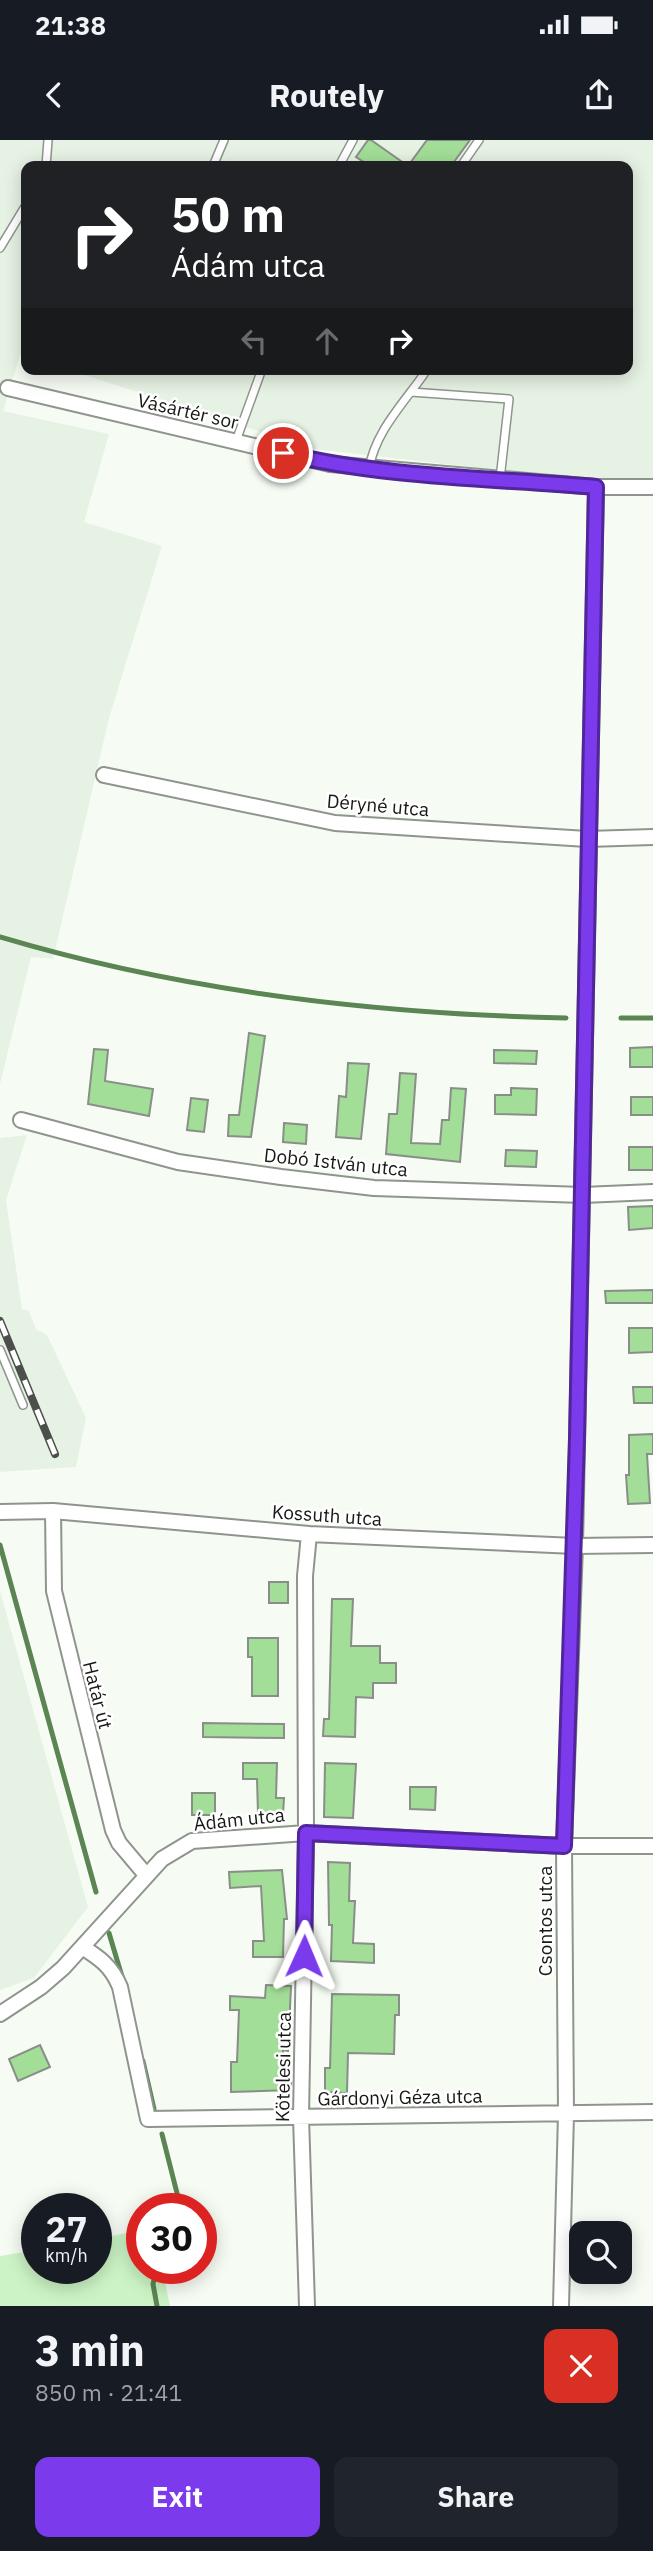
<!DOCTYPE html>
<html lang="en">
<head>
<meta charset="utf-8">
<style>
	body { margin:0; font-family:"IBM Plex Sans",sans-serif; background:#20242c; color:#f1f3f6; height:100vh; display:flex; flex-direction:column; font-size:26px; white-space:nowrap }
	* { box-sizing:border-box; margin:0 }
	p { font-size:23px; color:#9ea1a6 }
	.icon { flex:none; width:38px; height:38px; fill:none; stroke:currentColor; stroke-width:2; stroke-linecap:round; stroke-linejoin:round }
	.map { position:relative; height:2166px; overflow:hidden }
	.panel { display:flex; flex-direction:column; background:#171b24; flex:1 }
	.panel>* { flex:none }
	.guide { position:absolute; left:21px; top:21px; width:612px; height:214px; border-radius:14px; box-shadow:0 4px 18px #0003; background:#202124; color:#fff; overflow:hidden }
	.fabs { position:absolute; left:569px; top:2081px; display:grid; gap:14px }
	.fabs a { display:grid; place-items:center; width:63px; height:63px; border-radius:14px; background:#171b24; box-shadow:0 4px 18px #0003; font-size:35px }
	.speed { position:absolute; left:21px; top:2053px; display:flex; gap:14px; font-size:35px; font-weight:700; text-align:center }
	.speed>* { display:grid; place-content:center; width:91px; height:91px; border-radius:50%; background:#171b24; box-shadow:0 4px 18px #0003; line-height:1 }
	.speed small { font-size:18px; font-weight:400 }
	.speed .limit { border:10px solid #d22; background:#fff; color:#111 }
	.pin { position:absolute; display:grid; place-items:center; width:60px; height:60px; color:#fff; margin:-30px; border:4px solid #fff; border-radius:50%; box-shadow:0 2px 7px #0007 }
	.me { position:absolute; width:77px; margin:-38px; rotate:1deg; stroke-linejoin:round; filter:drop-shadow(0 0 5px #0008) }
	.turn { display:flex; align-items:center; gap:24px; height:147px; padding:0 35px; font-size:32px }
	.turn .icon { width:91px; height:91px; stroke-width:2.5 }
	.turn b { display:block; font-size:49px; line-height:60px }
	.lanes { display:flex; align-items:center; height:66px; padding:0 35px; background:#0003; justify-content:center; gap:35px; direction:ltr }
	.lanes .off { opacity:.35 }
	.round { display:grid; place-items:center; flex:none; width:74px; height:74px; border-radius:14px; background:#20242c }
	.head { display:flex; align-items:center; justify-content:space-between; height:119px; padding:0 35px }
	h1 { font-size:42px; font-weight:700; line-height:52px }
	.button { display:flex; gap:14px; margin-top:auto; padding:14px 35px }
	.button a { flex:1; height:80px; border-radius:14px; background:#7c3aed; color:#fff; font-size:28px; font-weight:700; line-height:80px; text-align:center }
	.button a+a { background:#20242c; color:#f1f3f6 }
	.status { display:flex; justify-content:space-between; align-items:center; height:49px; padding:0 35px; background:#171b24; direction:ltr }
	.status svg { height:19px; fill:currentColor }
	header { display:flex; justify-content:space-between; align-items:center; height:91px; padding:0 35px; background:#171b24; font-size:32px; font-weight:700 }
	.map>svg:first-child { display:block }
</style>
</head>
<body>
<div class="status"><b>21:38</b><svg viewBox="0 0 49 12"><path d="M0 12V9h3v3zM5 12V6h3v6zM10 12V3h3v9zM15 12V0h3v12zM26 1h20v11H26zM47 4h2v5h-2z"/></svg></div>
<header><svg class="icon" aria-label="back" viewBox="0 0 24 24"><path d="M15 5l-7 7 7 7"/></svg>Routely<svg class="icon" aria-label="share" viewBox="0 0 24 24"><path d="M12 15V3M7 8l5-5 5 5M5 13v7h14v-7"/></svg></header>
<div class="map">
<svg width="653" height="2166" viewBox="0 0 653 2166">
	<rect width="100%" height="100%" fill="#f6fcf4"/>
	<path fill="#e6f2e3" d="M0,0H653V340L593,341L314,309L66,229H628V26H26V216L20,215L3,271L109,294L84,382L162,406L109,578L53,819L31,817L0,944Z
		M27,995L6,1060L22,1169L29,1171L36,1189L47,1195L86,1278L76,1327L0,1332V998Z
		M0,1451L88,1767L34,1838L0,1850Z"/>
	<path fill="#ccf3c5" d="M142,2090V2128H162L170,2166H0V2116L37,2110V2128H96V2099Z"/>
	<g fill="none" stroke-linecap="round" stroke-linejoin="round">
		<path stroke="#5b8553" stroke-width="5" d="M0,797C184,852 374,874 566,878
			M621,878H653
			M0,1405L96,1752
			M109,1793L123,1840
			M143,1921L154,1969
			M162,1994L178,2057L175,2068
			M157,2166L153,2144L157,2128"/>
	</g>
	<path fill="#a2de97" stroke="#898f88" stroke-width="2" d="M368,0H371L408,26H370L356,17Z
		M427,0H470L451,26H408Z
		M249,893L265,896L251,997L228,996L229,975H239Z
		M653,907V927H630V908Z
		M94,909L108,910L105,941L153,949L149,976L88,964Z
		M494,910L537,911L536,924L494,923Z
		M348,923L369,924L361,999L336,997L339,956L346,957Z
		M400,933L416,934L411,1003L440,1004L442,980H449L451,948L466,949L460,1022L386,1014L389,974H397Z
		M511,948L537,949L536,975L495,974V955H511Z
		M631,957H653V975H631Z
		M191,958L208,960L204,992L187,990Z
		M284,983L307,985L306,1004L283,1002Z
		M629,1007H653V1030H629Z
		M506,1010L537,1011L536,1027L505,1026Z
		M653,1066V1088L629,1090L628,1067Z
		M653,1150V1163H606L605,1151Z
		M629,1188H653V1212L629,1213Z
		M633,1247H653V1263H634Z
		M653,1294V1314H647L650,1363L628,1364L626,1335H629V1295Z
		M269,1442H288V1463H269Z
		M332,1459H353L351,1506H380V1523H396V1543H373V1558L356,1557L355,1597L323,1596L324,1579H329Z
		M248,1498H278V1556H252V1517H248Z
		M203,1583L284,1584V1598L203,1597Z
		M243,1623H277L276,1658H284L283,1674H258L257,1639H243Z
		M325,1623L356,1624L353,1678L324,1677Z
		M410,1647H436L435,1670L410,1669Z
		M192,1653H215V1675H192Z
		M328,1722L350,1723L349,1761H355L353,1803L374,1804V1823L331,1821L332,1785H329Z
		M282,1730L287,1779H284L283,1817H253V1801H264L261,1746L230,1748L229,1732Z
		M266,1845L291,1846L288,1911L283,1910V1938H291V1950L231,1952V1922H237L239,1870H230V1856L265,1858Z
		M332,1854L399,1855V1875H395L394,1914L348,1913L347,1953L325,1952V1928H330Z
		M40,1905L50,1927L18,1941L9,1919Z"/>
	<g fill="none" stroke-linecap="round" stroke-linejoin="round">
		<defs>
			<path id="lane" d="M46,26L48,0
				M213,26L224,0
				M339,26L353,0
				M461,26L479,0
				M0,108L26,65
				M411,252L509,259L500,339
				M236,301L262,229
				M369,329C375,292 403,264 424,234
				M0,1210L23,1265"/>
			<path id="street" d="M8,248L330,324L596,347H653
				M104,635L335,683L587,699L653,697
				M21,980L178,1022L281,1037L374,1048L583,1055L653,1052
				M53,1371L54,1451L113,1690L119,1703L146,1735
				M0,1372L53,1371L309,1394L575,1406L653,1405
				M82,1807C100,1818 112,1827 120,1847L148,1979L653,1972
				M0,1874L41,1847L63,1828L162,1719L192,1701L306,1693L564,1706H653
				M307,2166L301,1977L306,1693L305,1436L309,1394
				M561,2166L566,1974L564,1706L575,1406L596,347"/>
		</defs>
		<use href="#lane" stroke="#8e958d" stroke-width="10"/>
		<use href="#street" stroke="#8e958d" stroke-width="18"/>
		<use href="#lane" stroke="#fff" stroke-width="7"/>
		<use href="#street" stroke="#fff" stroke-width="14"/>
		<defs>
			<path id="rail" d="M0,1181L55,1314"/>
		</defs>
		<use href="#rail" stroke="#4c4f4b" stroke-width="8"/>
		<use href="#rail" stroke="#fff" stroke-width="5" stroke-dasharray="16" stroke-linecap="butt"/>
	</g>
	<g fill="none" stroke-linecap="round" stroke-linejoin="round">
		<defs>
			<path id="route" d="M283,313C385,338 492,338 596,347L577,1298L564,1706L306,1693L304,1816"/>
		</defs>
		<use href="#route" stroke="#51269a" stroke-width="18"/>
		<use href="#route" stroke="#7c3aed" stroke-width="12"/>
	</g>
	<g text-anchor="middle" dominant-baseline="central" stroke-width="5" stroke-linejoin="round" paint-order="stroke">
		<g font-size="19" fill="#171916" stroke="#fff">
			<text transform="translate(188 271) rotate(13)">Vásártér sor</text>
			<text transform="translate(378 665) rotate(5)">Déryné utca</text>
			<text transform="translate(336 1022) rotate(6)">Dobó István utca</text>
			<text transform="translate(327 1375) rotate(4)">Kossuth utca</text>
			<text transform="translate(98 1555) rotate(76)">Határ út</text>
			<text transform="translate(239 1679) rotate(-6)">Ádám utca</text>
			<text transform="translate(545 1781) rotate(-90)">Csontos utca</text>
			<text transform="translate(283 1927) rotate(-89)">Kötelesi utca</text>
			<text transform="translate(400 1957) rotate(-1)">Gárdonyi Géza utca</text>
		</g>
	</g>
</svg>
<div class="fabs">
<a><svg class="icon" aria-label="search" viewBox="0 0 24 24"><circle cx="10" cy="10" r="6"/><path d="M15 15l6 6"/></svg></a>
</div>
<div class="speed"><div>27<small>km/h</small></div><div class="limit">30</div></div>
<div class="pin" style="left:283px;top:313px;background:#d93025"><svg class="icon" aria-label="arrive" viewBox="0 0 24 24"><path d="M6 21V4h12l-3 4 3 4H6"/></svg></div>
<svg class="me" style="left:304px;top:1816px" viewBox="-20 -20 40 40"><path d="M0-17L14 15 0 8-14 15z" fill="#7c3aed" stroke="#fff" stroke-width="4"/></svg>
<div class="guide">
<div class="turn"><svg class="icon" aria-label="right" viewBox="0 0 24 24"><path d="M7 20v-9h11M14 6l5 5-5 5"/></svg><div><b>50 m</b>Ádám utca</div></div>
<div class="lanes"><svg class="icon off" aria-label="left" viewBox="0 0 24 24"><path d="M17 20v-9H6M10 6l-5 5 5 5"/></svg><svg class="icon off" aria-label="ahead" viewBox="0 0 24 24"><path d="M12 20V5M6 11l6-6 6 6"/></svg><svg class="icon" aria-label="right" viewBox="0 0 24 24"><path d="M7 20v-9h11M14 6l5 5-5 5"/></svg></div>
</div>
</div>
<section class="panel">
<div class="head"><div><h1>3 min</h1><p>850 m · 21:41</p></div><a class="round" style="background:#d93025;color:#fff"><svg class="icon" aria-label="close" viewBox="0 0 24 24"><path d="M6 6l12 12M18 6L6 18"/></svg></a></div>
<div class="button"><a>Exit</a><a>Share</a></div>
</section>
</body>
</html>
